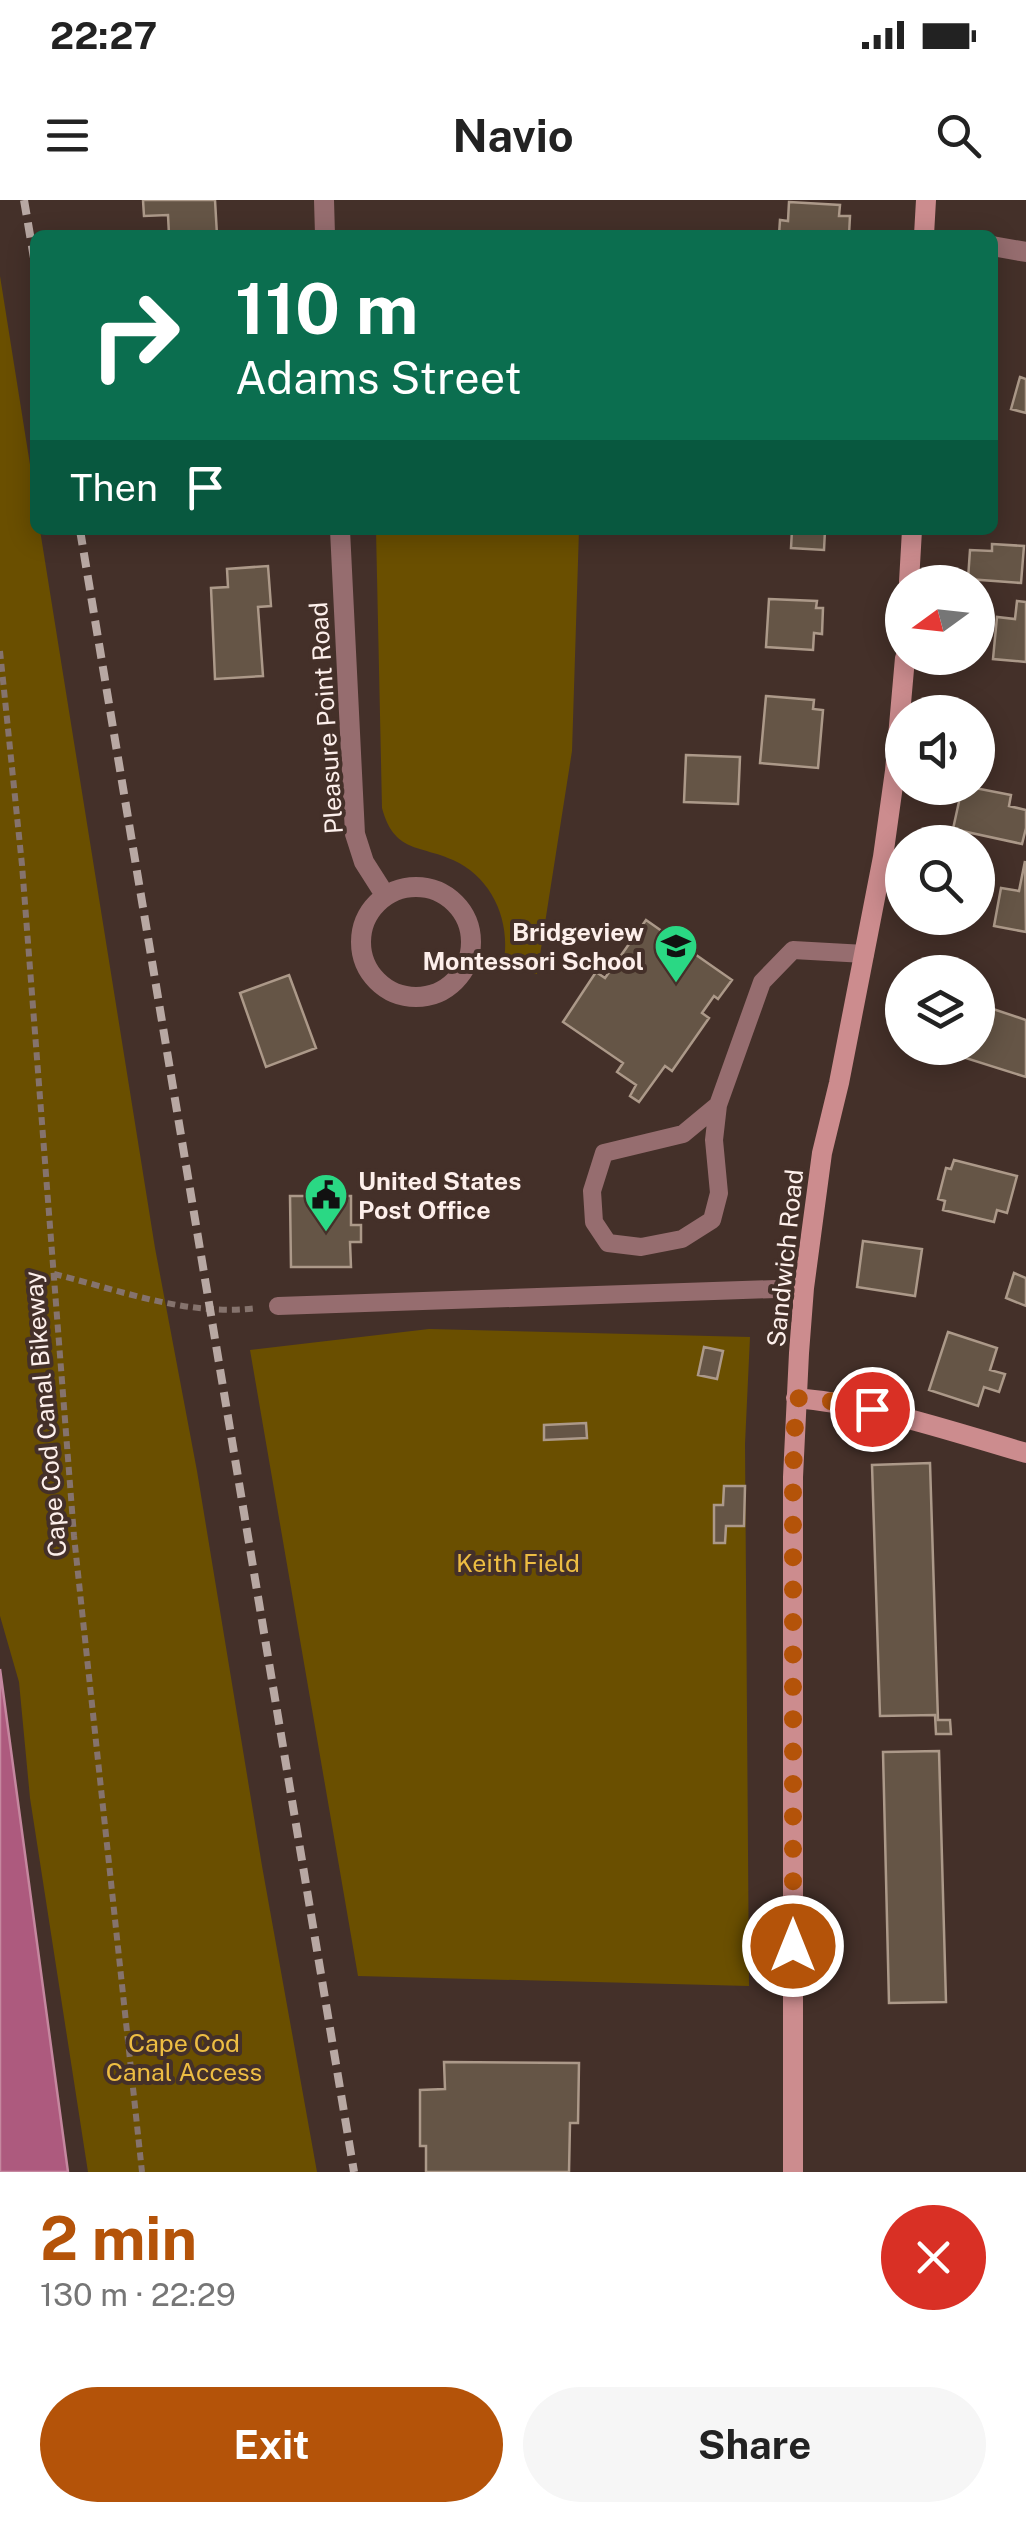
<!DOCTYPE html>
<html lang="en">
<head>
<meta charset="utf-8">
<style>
	body { margin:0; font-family:"Public Sans",sans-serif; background:#f6f6f6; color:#222; height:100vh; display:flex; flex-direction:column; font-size:38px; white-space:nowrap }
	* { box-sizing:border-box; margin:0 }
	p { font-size:32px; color:#767676 }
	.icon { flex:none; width:55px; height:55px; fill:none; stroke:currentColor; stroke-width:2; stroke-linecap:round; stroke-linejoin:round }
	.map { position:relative; height:1972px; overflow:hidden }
	.details { display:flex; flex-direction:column; background:#fff; flex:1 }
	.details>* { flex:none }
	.top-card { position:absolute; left:30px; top:30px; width:968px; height:305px; border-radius:15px; box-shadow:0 5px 25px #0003; background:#0b6e4f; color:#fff; overflow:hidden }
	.needle { width:65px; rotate:255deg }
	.buttons { position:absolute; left:885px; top:365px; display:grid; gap:20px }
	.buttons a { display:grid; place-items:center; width:110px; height:110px; border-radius:50%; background:#fff; box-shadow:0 5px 25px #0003; font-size:50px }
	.pin { position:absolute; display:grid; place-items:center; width:85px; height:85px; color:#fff; margin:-42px; border:5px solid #fff; border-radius:50%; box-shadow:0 2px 10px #0007 }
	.me { position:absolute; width:110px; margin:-55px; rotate:0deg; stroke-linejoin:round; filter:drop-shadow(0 0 8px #0008) }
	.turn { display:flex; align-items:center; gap:35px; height:210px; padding:0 40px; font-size:45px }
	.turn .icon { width:130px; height:130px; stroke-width:2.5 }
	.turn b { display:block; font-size:70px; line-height:85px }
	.then { display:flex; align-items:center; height:95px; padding:0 40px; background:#0003; gap:20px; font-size:38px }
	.round { display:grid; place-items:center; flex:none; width:105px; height:105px; border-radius:52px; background:#f6f6f6 }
	.head { display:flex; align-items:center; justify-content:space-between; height:170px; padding:0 40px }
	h1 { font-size:60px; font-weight:700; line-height:75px; color:#b45309 }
	.action { display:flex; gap:20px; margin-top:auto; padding:20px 40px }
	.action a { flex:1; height:115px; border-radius:60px; background:#b45309; color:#fff; font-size:40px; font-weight:700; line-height:115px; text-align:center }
	.action a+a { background:#f6f6f6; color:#222 }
	.status { display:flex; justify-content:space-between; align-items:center; height:70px; padding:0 50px; background:#fff; direction:ltr }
	.status svg { height:28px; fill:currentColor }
	header { display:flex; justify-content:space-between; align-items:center; height:130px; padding:0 40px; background:#fff; font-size:45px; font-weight:700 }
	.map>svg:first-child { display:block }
</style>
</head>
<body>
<div class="status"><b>22:27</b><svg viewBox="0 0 49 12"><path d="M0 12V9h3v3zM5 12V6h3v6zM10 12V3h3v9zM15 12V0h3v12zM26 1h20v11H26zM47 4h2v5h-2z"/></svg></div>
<header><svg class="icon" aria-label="menu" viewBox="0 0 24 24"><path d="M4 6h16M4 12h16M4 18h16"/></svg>Navio<svg class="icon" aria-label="search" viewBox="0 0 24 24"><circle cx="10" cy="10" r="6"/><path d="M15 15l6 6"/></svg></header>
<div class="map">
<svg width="1026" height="1972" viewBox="0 0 1026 1972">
	<rect width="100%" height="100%" fill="#443029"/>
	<path fill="#6a4f00" d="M0,76L35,296V330H40L155,1048L197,1271L262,1666L317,1972H88L30,1598L19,1482L0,1416Z
		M376,330H579L572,551L537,774L503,765C512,723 493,678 453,660C420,645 394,653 382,608Z
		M429,1129L750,1137L745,1244L749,1786L358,1776L250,1150Z"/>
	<path fill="#ad5a7e" stroke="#c5879f" stroke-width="2.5" d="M0,1469L68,1972H0Z"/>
	<path fill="#655546" stroke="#ac9989" stroke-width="2.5" d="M143,0H215L217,35H169L168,15L144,16Z
		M789,2L840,5L839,16H850L849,35H779L780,20L788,21Z
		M1020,177L1026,179V213L1011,209Z
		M792,330H833H825L824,350L791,348Z
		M992,344L1024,346L1021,383L968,379L970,350L992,351Z
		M268,366L271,406L258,407L263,476L215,479L211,388L228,387L227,369Z
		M769,399L817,401L816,408H823L822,434L814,433L813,450L766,447Z
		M1017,401L1026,402V462L993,459L997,417L1015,419Z
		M766,496L814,500L813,509L823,510L818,568L760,563Z
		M686,555L740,557L738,604L684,602Z
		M962,588H975L1011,595L1009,606L1026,610V628L1022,644L953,629Z
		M1025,661L1026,732L994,726L1001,688L1019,691Z
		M646,720L732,780L718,799L714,796L702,813L709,818L672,871L665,866L639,902L630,896L636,885L617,872L623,863L563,822L596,772L605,778Z
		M289,775L316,848L266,867L240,793Z
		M978,804L1026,820V877L934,848H978Z
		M954,960L1017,976L1007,1013L997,1010L994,1022L943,1010L945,1001L938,999L946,968L951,969Z
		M290,996H351V1025H361V1042H350L351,1067H291Z
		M863,1041L922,1049L915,1096L857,1087Z
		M1014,1073L1026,1078V1106L1006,1098Z
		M948,1132L997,1148L990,1170L1005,1174L999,1192L984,1187L978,1206L929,1190Z
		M704,1147L723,1151L717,1179L698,1175Z
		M586,1223L587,1238L544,1240V1225Z
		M930,1263L938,1520H950L951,1534H936L935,1515L880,1516L872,1265Z
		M724,1286H745L744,1326H726L725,1343H714V1305H723Z
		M939,1551L946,1802L889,1803L883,1552Z
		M444,1862L579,1863L578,1923H570L569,1972H426V1946H420V1890L445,1889Z"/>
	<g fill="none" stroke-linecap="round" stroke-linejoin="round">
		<path stroke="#85736d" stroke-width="6" stroke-dasharray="8 5" stroke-linecap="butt" d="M0,451L22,665L74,1336L142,1972
			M54,1074C119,1090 189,1117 257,1108"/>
		<path stroke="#966d6f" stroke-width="18" d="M718,905L714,940L719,993L712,1020L682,1039L641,1047L608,1043L594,1022L592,991L604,953L683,934L718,905L762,782L793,750L865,754
			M278,1106L804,1088"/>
		<path stroke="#966d6f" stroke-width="20" d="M324,0L325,35
			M992,46L1026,52
			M340,330L355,634L364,662L385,695
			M361 742a55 55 0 1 1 110 0a55 55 0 1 1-110 0Z"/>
		<path stroke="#cc8c8e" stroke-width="20" d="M924,35L926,0
			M909,382L912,330
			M796,1198C875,1205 950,1231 1026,1253
			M793,1972V1277L799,1153L804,1088L822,953L839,883L883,657L895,571L905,458"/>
		<path stroke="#b8a8a3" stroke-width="8" stroke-dasharray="15 8" stroke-linecap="butt" d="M24,0L35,64
			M80,330L354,1972"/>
	</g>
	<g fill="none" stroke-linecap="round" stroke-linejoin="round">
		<path stroke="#b45309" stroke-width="18" stroke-dasharray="0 32.4" d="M793,1746V1276L796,1198L840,1202L872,1209"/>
	</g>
	<defs>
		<symbol id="school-pin" viewBox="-11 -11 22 30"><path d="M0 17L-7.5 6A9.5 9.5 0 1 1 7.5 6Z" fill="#2ad884" stroke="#443029"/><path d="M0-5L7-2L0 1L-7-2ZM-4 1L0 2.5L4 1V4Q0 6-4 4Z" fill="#111"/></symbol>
		<symbol id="civic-pin" viewBox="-11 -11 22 30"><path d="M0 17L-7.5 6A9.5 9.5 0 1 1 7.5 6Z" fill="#2ad884" stroke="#443029"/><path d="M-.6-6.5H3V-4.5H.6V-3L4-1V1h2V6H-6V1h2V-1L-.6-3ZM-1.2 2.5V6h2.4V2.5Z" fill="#111"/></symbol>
	</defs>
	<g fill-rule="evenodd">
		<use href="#school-pin" x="651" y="721" width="50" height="68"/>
		<use href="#civic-pin" x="301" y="970" width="50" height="68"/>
	</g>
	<g text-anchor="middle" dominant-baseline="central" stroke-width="8" stroke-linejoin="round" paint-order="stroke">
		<g font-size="25" fill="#fdefeb" stroke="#443029">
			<text transform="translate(326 518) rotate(-94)">Pleasure Point Road</text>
			<text transform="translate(785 1058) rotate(-84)">Sandwich Road</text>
			<text transform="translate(45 1214) rotate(-95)">Cape Cod Canal Bikeway</text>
		</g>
		<g font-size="25" font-weight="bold" fill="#fdefeb" stroke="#443029" text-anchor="end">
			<text x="644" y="732">Bridgeview<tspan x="644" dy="29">Montessori School</tspan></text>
			<text x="358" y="981" text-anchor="start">United States<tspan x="358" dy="29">Post Office</tspan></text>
		</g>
		<g font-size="25" fill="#edbd42" stroke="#443029">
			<text x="518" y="1363">Keith Field</text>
			<text x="184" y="1843">Cape Cod<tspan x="184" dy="29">Canal Access</tspan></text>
		</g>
	</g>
</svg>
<div class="buttons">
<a><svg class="needle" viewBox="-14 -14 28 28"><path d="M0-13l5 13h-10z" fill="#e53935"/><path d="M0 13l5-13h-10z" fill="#767676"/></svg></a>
<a><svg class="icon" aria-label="sound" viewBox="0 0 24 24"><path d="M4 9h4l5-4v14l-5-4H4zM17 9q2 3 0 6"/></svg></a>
<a><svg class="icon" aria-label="search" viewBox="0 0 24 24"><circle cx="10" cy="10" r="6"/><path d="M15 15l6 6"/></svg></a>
<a><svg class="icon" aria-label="layers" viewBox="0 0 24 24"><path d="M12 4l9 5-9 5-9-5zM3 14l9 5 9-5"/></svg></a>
</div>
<div class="pin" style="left:872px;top:1209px;background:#d93025"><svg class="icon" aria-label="arrive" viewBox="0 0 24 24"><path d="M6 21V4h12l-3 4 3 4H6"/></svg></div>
<svg class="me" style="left:793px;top:1746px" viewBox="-20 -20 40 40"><circle r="17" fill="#b45309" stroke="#fff" stroke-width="3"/><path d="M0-11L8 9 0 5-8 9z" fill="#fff"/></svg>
<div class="top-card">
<div class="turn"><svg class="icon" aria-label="right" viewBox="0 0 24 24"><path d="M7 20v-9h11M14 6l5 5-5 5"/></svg><div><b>110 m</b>Adams Street</div></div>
<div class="then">Then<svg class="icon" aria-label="arrive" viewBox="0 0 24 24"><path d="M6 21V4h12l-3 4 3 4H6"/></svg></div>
</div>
</div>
<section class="details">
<div class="head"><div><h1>2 min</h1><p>130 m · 22:29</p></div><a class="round" style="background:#d93025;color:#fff"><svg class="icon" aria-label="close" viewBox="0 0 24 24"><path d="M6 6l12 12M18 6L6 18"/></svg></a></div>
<div class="action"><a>Exit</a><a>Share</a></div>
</section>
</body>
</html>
